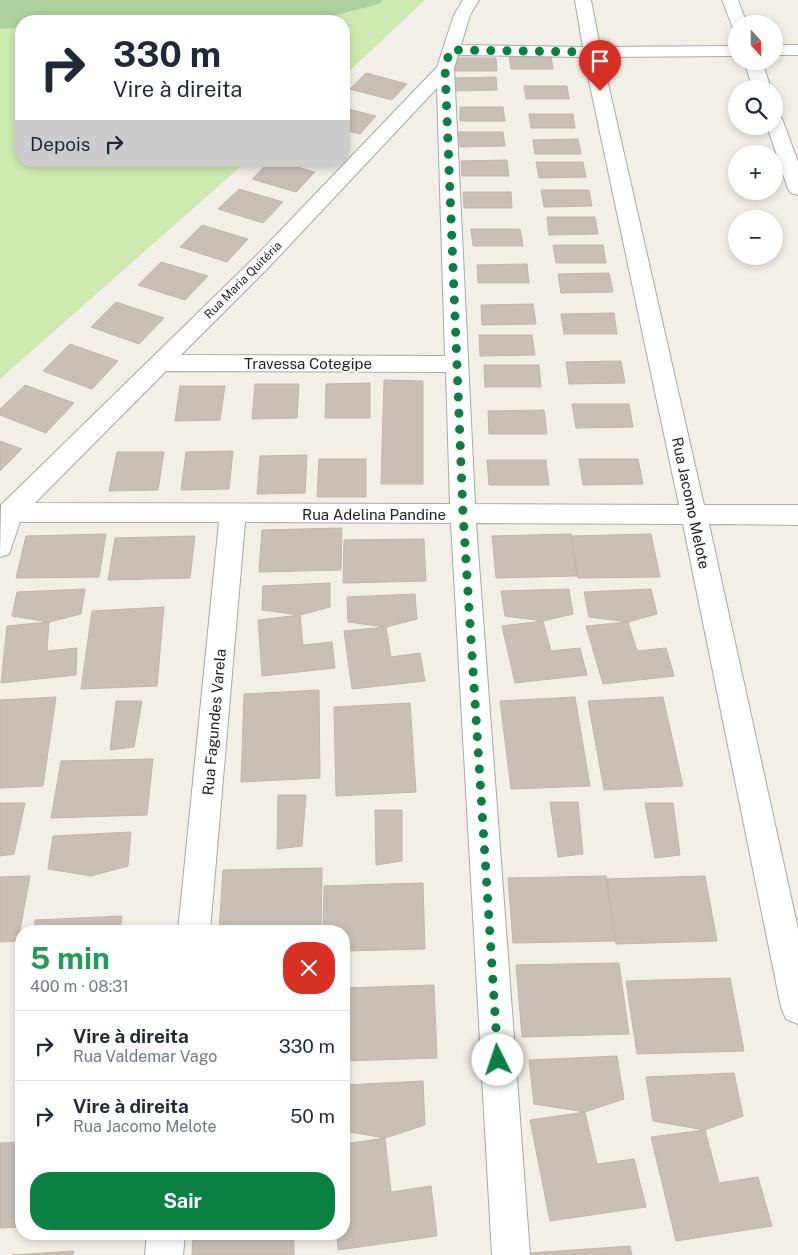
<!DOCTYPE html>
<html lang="pt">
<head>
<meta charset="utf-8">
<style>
	body { margin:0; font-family:"Public Sans",sans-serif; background:#f6f6f7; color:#1f2937; height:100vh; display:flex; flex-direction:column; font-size:19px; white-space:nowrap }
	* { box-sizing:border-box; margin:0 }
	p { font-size:16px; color:#747a83 }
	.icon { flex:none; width:28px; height:28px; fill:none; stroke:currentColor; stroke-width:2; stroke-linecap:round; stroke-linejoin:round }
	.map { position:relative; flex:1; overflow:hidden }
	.panel { position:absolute; left:15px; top:925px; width:335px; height:315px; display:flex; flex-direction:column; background:#fff; border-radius:20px; box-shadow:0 2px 8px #0003 }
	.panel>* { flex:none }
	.top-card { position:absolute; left:15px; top:15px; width:335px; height:152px; border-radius:20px; box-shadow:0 2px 8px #0003; background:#fff; color:#1f2937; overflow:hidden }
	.needle { width:32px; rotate:159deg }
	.buttons { position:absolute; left:728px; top:15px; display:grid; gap:10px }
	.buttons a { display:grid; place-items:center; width:55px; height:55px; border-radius:50%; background:#fff; box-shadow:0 2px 8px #0003; font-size:25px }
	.pin { position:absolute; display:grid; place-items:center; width:42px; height:42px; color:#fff; margin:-51px -21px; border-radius:50% 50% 50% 0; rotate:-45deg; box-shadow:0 0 5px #0007 }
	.pin .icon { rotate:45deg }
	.me { position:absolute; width:55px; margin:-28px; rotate:356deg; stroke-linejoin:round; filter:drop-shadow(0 0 4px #0008) }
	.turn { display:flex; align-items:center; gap:18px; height:105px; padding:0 15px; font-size:22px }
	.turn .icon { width:65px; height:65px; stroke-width:2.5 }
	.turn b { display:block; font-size:35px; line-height:42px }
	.then { display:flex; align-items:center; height:48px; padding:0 15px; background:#0003; gap:10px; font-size:19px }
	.round { display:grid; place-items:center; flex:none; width:52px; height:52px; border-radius:20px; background:#f6f6f7 }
	.head { display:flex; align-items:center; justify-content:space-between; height:85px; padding:0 15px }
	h1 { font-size:30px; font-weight:700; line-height:38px; color:#1e9e55 }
	.button { display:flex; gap:10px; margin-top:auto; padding:10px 15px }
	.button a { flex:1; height:58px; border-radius:20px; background:#0b8043; color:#fff; font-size:20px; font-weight:700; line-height:58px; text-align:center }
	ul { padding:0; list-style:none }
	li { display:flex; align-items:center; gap:15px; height:70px; padding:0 15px; border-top:1px solid #e0e1e3 }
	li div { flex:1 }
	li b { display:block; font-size:19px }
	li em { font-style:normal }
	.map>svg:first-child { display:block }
</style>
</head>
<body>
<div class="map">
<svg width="798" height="1255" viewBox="0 0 798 1255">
	<rect width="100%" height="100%" fill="#f2efe9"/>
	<path fill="#cdebb0" d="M383,0H425L344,76V21H225L236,17L379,4Z
		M17,28L21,30V161H125L126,164L129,161H247L0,379V29Z"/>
	<path fill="#add19e" d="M0,0H383L379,4L332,16L236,17L225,21H21V30L17,28L0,29Z"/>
	<path fill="#c7bfb8" stroke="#c4b6ab" d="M509,56H551L553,69H511Z
		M454,58H496L497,71H455Z
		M366,73L407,84L392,100L350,89Z
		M496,77L497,90L454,91L453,78Z
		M524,86H567L569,99H526Z
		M460,107H503L505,121H460Z
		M344,108L376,116L360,134L344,130Z
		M529,114H573L575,128H531Z
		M458,132H503L505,146L460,147Z
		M578,139L581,154H535L533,140Z
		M507,160L509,176H462L461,161Z
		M270,161H275L315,172L296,192L252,179Z
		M536,162H583L586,177L539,178Z
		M239,189L283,202L263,223L218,209Z
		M541,190H589L592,206L544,207Z
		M463,192H511L512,208H464Z
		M547,217H595L598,234L549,235Z
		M202,225L248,239L227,262L180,247Z
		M471,229H520L523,246H473Z
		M553,245H603L606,263H556Z
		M161,262L208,276L185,300L138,285Z
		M527,264L529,283H478L477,265Z
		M609,273L613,292L561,293L558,274Z
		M116,302L164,318L139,344L91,327Z
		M533,304L536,324L482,325L481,305Z
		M614,313L617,334H564L561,314Z
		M479,335H532L535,355L480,356Z
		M70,344L118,361L92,389L43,371Z
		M621,361L625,383L569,384L566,362Z
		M484,365H539L541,387H485Z
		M384,380L423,381V484H381Z
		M370,383V418H325L326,384Z
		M255,384H299L297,418L252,419Z
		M25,385L74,403L46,433L0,415V409Z
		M180,386H225L220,420L175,421Z
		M572,404H629L633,427L576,428Z
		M544,410L547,434H489L488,411Z
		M0,441L22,449L0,471Z
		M233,451L229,489L181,490L186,452Z
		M117,452H164L158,490L109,491Z
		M307,455L305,493L257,494L260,456Z
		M319,459H366V497H317Z
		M579,459H638L643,484L583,485Z
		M487,460H546L549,485H489Z
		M342,528L341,570L259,572L262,530Z
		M106,534L99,577L16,578L26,536Z
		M571,534L577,576L496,578L492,536Z
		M651,534L660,577L578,578L571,536Z
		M195,536L190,578L108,580L115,538Z
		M424,539L426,581L343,583L344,540Z
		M330,583V607L300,615L262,610L263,586Z
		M85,589L81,614L49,622L12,616L17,592Z
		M569,589L573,614L543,621L505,616L501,591Z
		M651,589L657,614L628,622L589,617L584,592Z
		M415,594L417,619L386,627L348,622L347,597Z
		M164,607L157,686L81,689L92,611Z
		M300,615L303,645L332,642L335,668L262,676L258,620Z
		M543,621L551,651L580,648L587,675L515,683L502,626Z
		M49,622L47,651L77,648L76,675L1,683L7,626Z
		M628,622L637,651L666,648L674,676L603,684L586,626Z
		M386,627L391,657L420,653L425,681L352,689L344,631Z
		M319,690L320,778L241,782L244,694Z
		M56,697L43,786L0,788V700Z
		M575,697L590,786L511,789L500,701Z
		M663,697L683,786L604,790L588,701Z
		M116,701H142L134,747L110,750Z
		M410,703L416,792L336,796L334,707Z
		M153,759L147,815L51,818L61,761Z
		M278,795H306L302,846L277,849Z
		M550,802H578L583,854L558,857Z
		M0,803H25L14,854L0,856Z
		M645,803H673L680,855L655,858Z
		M375,810H402V861L376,865Z
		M131,832L128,866L91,876L48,869L53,836Z
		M322,868L321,931H219L223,870Z
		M30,876L18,941L0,942V877Z
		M606,876L615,941L513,943L508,878Z
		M705,876L717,941L616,944L607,879Z
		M423,883L425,949L344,951V931H323L324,886Z
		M122,916L120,931H34L35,920Z
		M619,963L629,1034L522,1037L516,965Z
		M730,978L744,1051L637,1054L626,981Z
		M434,985L437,1058L344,1061V988Z
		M617,1056L624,1099L585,1112L534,1104L529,1060Z
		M734,1073L743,1116L705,1130L653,1121L646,1077Z
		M423,1081L425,1125L385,1138L344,1131V1085Z
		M585,1112L597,1164L634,1159L646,1207L550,1221L530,1120Z
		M705,1130L719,1183L758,1177L772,1226L676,1241L651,1137Z
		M385,1138L391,1192L431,1186L437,1236L338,1250L337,1234H344V1144Z
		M21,1142V1227L0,1228V1143Z
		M256,1234H294V1255H192L193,1238Z
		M630,1246L632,1255H530V1253Z
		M74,1251L73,1255H12Z"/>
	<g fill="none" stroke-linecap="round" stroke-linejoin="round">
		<defs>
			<path id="minor" d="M463,0H479L470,15L461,45L583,47L575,0H591L600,47L736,46V56L602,57L704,505H798V525L709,524L798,929V1024L786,1019L781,1007L683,524L476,523L530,1255H492L451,523L245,522L210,931H178L219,522H20L9,554L0,557L1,505L255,257L437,67L454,15ZM458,55L584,57L679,505L475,504L454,68ZM437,88L445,356L181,355L269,267ZM166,371L446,372L450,504L35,503Z
				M722,0H738L747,24H736V28H733Z
				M774,45H798V55H774Z
				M744,61H762L771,89H753Z
				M774,116L781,117L783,121L798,162V195L791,193L788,189L767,126H774Z
				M147,1234H185L183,1255H145Z"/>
		</defs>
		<use href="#minor" stroke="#a9a9a9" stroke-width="2"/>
		<use href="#minor" fill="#fff" fill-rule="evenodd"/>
	</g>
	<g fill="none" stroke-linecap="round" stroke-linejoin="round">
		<path stroke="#0b8043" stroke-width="9" stroke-dasharray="0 16.2" d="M498,1060L463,514L445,68L450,50L592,52L600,91"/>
	</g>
	<g text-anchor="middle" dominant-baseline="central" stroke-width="4" stroke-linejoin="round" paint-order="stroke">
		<g font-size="12" fill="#222" stroke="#fff">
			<text transform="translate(243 280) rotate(-45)">Rua Maria Quitéria</text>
		</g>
		<g font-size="15" fill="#222" stroke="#fff">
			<text x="308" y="363">Travessa Cotegipe</text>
			<text transform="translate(691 503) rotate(78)">Rua Jacomo Melote</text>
			<text x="374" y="514">Rua Adelina Pandine</text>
			<text transform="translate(214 722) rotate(-85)">Rua Fagundes Varela</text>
		</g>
	</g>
</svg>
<div class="buttons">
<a><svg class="needle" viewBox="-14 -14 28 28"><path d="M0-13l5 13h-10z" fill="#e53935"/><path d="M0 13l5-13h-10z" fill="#747a83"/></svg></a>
<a><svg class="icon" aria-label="search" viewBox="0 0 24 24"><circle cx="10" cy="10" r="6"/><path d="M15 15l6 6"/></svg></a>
<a>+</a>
<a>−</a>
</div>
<div class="pin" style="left:600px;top:91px;background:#d93025"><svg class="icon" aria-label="arrive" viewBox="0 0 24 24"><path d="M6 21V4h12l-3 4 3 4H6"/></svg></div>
<svg class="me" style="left:498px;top:1060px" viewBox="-20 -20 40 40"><circle r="19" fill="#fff"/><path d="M0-13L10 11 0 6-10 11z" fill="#0b8043"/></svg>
<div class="top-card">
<div class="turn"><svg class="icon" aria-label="right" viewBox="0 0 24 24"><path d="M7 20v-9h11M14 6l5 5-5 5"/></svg><div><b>330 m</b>Vire à direita</div></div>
<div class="then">Depois<svg class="icon" aria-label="right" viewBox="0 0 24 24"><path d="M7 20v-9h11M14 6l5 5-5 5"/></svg></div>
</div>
<section class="panel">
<div class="head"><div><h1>5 min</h1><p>400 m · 08:31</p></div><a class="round" style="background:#d93025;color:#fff"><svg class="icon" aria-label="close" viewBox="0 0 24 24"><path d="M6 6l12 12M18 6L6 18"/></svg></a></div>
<ul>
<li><svg class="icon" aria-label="right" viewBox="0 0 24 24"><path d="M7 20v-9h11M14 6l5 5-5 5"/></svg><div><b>Vire à direita</b><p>Rua Valdemar Vago</p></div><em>330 m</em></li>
<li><svg class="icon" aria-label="right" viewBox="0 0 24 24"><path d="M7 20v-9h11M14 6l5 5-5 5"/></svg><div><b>Vire à direita</b><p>Rua Jacomo Melote</p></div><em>50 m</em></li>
</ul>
<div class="button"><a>Sair</a></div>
</section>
</div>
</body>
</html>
